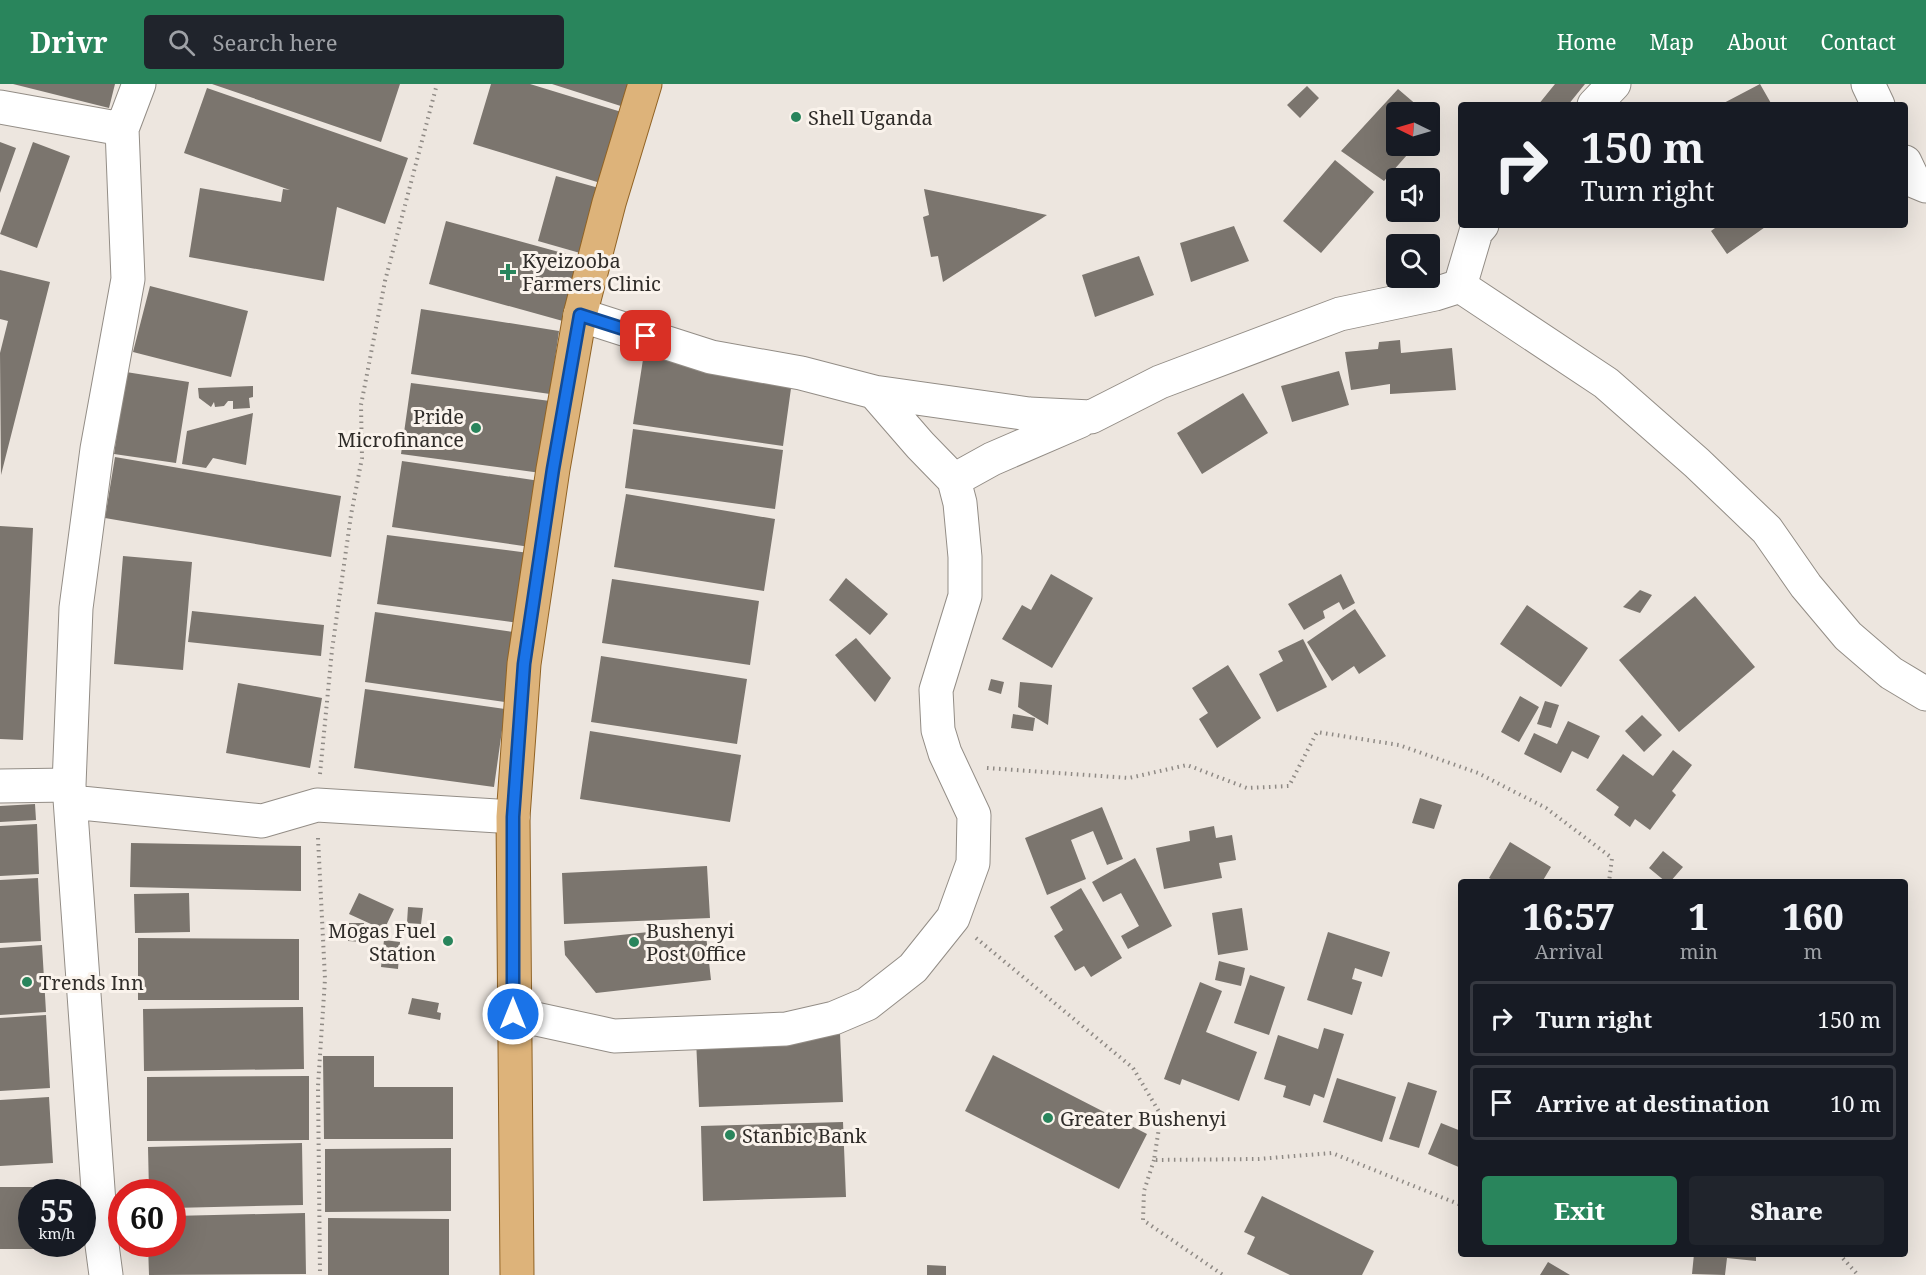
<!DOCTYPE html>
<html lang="en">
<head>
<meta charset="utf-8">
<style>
	body { margin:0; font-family:"Noto Serif",serif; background:#20242c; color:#f1f3f6; height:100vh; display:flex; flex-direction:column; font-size:22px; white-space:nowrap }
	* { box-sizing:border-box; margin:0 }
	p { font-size:20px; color:#9ea1a6 }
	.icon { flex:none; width:33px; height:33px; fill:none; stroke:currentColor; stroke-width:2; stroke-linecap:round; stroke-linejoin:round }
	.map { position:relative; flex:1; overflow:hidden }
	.panel { position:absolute; left:1458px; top:795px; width:450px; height:378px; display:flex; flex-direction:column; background:#171b24; border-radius:6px; box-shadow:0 6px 24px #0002 }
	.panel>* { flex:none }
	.hud { position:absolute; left:1458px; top:18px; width:450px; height:126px; border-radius:6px; box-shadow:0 6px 24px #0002; background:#171b24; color:#f1f3f6; overflow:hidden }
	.needle { width:39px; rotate:275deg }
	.controls { position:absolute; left:1386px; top:18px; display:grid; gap:12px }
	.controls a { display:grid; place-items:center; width:54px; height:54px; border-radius:6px; background:#171b24; box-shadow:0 6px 24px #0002; font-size:30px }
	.speed { position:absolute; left:18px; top:1095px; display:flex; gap:12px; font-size:30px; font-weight:700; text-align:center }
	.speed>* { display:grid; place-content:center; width:78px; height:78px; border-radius:50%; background:#171b24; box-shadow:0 6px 24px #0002; line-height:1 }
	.speed small { font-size:15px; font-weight:400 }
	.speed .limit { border:9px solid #d22; background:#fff; color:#111 }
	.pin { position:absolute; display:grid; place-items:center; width:51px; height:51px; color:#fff; margin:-26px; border-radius:12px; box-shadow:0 3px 9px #0006 }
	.me { position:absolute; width:66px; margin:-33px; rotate:0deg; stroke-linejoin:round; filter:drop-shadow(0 0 4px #0008) }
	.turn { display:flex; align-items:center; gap:21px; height:126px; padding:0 24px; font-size:27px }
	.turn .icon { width:78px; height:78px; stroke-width:2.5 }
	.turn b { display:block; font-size:42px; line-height:51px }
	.eta { display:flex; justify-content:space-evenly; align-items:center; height:102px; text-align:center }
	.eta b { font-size:36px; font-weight:800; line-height:42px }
	.cta { display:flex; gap:12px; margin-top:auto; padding:12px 24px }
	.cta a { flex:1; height:69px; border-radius:6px; background:#29855c; color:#fff; font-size:24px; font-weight:800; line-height:69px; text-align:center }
	.cta a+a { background:#20242c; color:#f1f3f6 }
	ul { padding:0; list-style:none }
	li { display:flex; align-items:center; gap:18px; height:75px; margin:0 12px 9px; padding:0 12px; border:3px solid #363941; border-radius:6px }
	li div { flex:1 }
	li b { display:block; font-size:22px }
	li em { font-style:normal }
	header { display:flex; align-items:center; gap:36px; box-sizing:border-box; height:84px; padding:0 30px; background:#29855c; color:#fff }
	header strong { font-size:28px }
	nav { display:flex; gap:33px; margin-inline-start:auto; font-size:21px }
	.search { width:420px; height:54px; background:#20242c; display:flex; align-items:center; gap:15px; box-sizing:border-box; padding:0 21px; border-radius:6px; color:#9ea1a6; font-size:22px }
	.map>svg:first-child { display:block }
</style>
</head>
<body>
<header>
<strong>Drivr</strong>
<div class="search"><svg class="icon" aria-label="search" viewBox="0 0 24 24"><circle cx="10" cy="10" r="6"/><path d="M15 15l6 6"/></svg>Search here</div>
<nav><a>Home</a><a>Map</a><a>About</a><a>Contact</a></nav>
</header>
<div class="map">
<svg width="1926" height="1191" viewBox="0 0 1926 1191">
	<rect width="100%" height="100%" fill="#ede6df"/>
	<path fill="#7b756e" d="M13,0H115L109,24Z
		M212,0H400L381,58Z
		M491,0H530L628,30L607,101L473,60Z
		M552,0H635L627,24Z
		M1555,0H1585L1568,21H1538Z
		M1760,0L1772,21H1720Z
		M1307,2L1319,14L1300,34L1287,21Z
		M207,4L408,74L385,140L337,123L324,197L189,173L200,104L281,118L283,105L290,106L184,69Z
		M1398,5L1425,28H1396V62H1415L1384,97L1341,67Z
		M0,58L16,64L0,109Z
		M33,58L70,72L37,164L0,150Z
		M1335,76L1374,108L1321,169L1283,137Z
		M556,92L606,106L587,171L538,157Z
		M924,105L1047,131L943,198L938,172L931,173L923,133L929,131Z
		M446,137L588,176L570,239L429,200Z
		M1719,141H1768L1727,170L1711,147Z
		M1234,142L1249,177L1191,198L1180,159Z
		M1139,172L1154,211L1095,233L1082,191Z
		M0,186L50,198L1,391L0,269L8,237L0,235Z
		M150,202L248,227L231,293L133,268Z
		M421,225L559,247L550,310L411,290Z
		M1400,256L1401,269L1452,264L1456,306L1390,310V300L1351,306L1345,268L1378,265L1379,258Z
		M644,269L793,290L783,362L633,340Z
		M1339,287L1349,321L1292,338L1281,302Z
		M126,288L189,298L176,379L114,370Z
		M411,299L550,317L541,389L401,370Z
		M253,302V313L249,314L250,324L233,325V317H228L224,322L215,323L214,318L211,323L199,314L198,304Z
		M1243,309L1268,349L1202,390L1177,349Z
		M253,329L246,381L213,374L206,384L182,380L187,347Z
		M633,345L783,366L775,425L625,404Z
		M115,373L341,412L331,473L105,434Z
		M402,377L540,397L530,463L392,443Z
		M626,410L775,435L764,507L614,483Z
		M0,442L33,444L23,656L0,655Z
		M387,451L529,469L519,539L377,520Z
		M123,472L192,478L183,586L114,580Z
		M1051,490L1093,514L1052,584L1002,555L1022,521L1031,526Z
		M1341,490L1355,519L1343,526L1339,518L1323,527L1325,534L1304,546L1288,520Z
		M846,494L888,530L870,551L829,516Z
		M612,495L759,517L750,581L602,559Z
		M1640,506L1652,511L1640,529L1623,523Z
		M1695,512L1755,583L1679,648L1619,576Z
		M1527,521L1588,564L1561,603L1500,560Z
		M1355,525L1386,572L1359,590L1354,582L1332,597L1307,558Z
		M192,527L324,541L321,572L188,558Z
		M375,528L521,549L511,619L365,598Z
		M856,554L891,594L875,618L835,571Z
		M1303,555L1327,603L1277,628L1259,590L1283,577L1278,567Z
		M601,572L747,595L737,660L591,638Z
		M1228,581L1261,634L1217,664L1199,635L1208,629L1192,604Z
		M991,595L1004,598L1001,610L988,606Z
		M1020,598L1052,601L1048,641L1018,623Z
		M238,599L322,614L310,684L226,669Z
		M365,605L505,625L494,703L354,684Z
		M1520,612L1539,623L1519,658L1501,648Z
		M1545,617L1559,621L1551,644L1537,640Z
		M1013,630L1035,634L1033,647L1011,644Z
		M1642,631L1662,651L1644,668L1625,647Z
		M1568,637L1600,652L1588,675L1572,667L1561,689L1524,670L1534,649L1557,660Z
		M590,647L741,671L730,738L580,715Z
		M1673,666L1692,681L1672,707L1676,711L1650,746L1635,735L1630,743L1614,731L1619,723L1596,706L1623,670L1653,692Z
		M1420,714L1442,721L1434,745L1412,739Z
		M35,720L36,736L0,738V722Z
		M1102,723L1123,775L1107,781L1093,747L1071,756L1086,795L1047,811L1025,754Z
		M37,740L39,790L0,792V742Z
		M1214,742L1216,754L1232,751L1236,776L1219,779L1222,794L1164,805L1156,764L1190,757L1189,747Z
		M1510,758L1551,783L1542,798H1496L1489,794Z
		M131,759L301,762V807L130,803Z
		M1663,767L1683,783L1670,798H1666L1649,784Z
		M1135,774L1172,842L1128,865L1121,852L1139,842L1121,809L1103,818L1092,798Z
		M707,782L710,834L564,840L562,789Z
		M38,794L41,857L0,859V796Z
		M1081,804L1122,874L1091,893L1084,882L1075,887L1054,852L1063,846L1050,823Z
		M189,809L190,848L135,849L134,810Z
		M359,809L394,825L384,846L349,830Z
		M408,823L423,824L421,840L407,839Z
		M1242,824L1248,866L1218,871L1212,829Z
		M349,839H364L363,858L348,857Z
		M705,842L711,896L596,909L565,871L564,857Z
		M1328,848L1390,868L1382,893L1355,884L1352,895L1362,898L1352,931L1307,916Z
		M138,854L299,855V916H138Z
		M384,856L400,858L398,885L381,883Z
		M42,861L46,928L0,931V864Z
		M1219,877L1245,884L1241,902L1215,896Z
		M1250,891L1285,903L1269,951L1234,939Z
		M1200,898L1222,907L1206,948L1257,968L1239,1017L1182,995L1180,1001L1164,995Z
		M412,914L439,919L437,928L441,929L440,936L408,930Z
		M303,923L304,985L144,987L143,925Z
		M46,931L50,1004L0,1007V934Z
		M1324,944L1344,950L1324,1014L1314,1010L1310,1022L1283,1013L1286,1002L1264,995L1278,951L1318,965Z
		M840,949L843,1018L699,1023L696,955Z
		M993,971L1147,1050L1119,1105L965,1027Z
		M323,972H374V1003H453V1055H324Z
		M309,992V1056L147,1057V993Z
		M1337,994L1396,1013L1382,1058L1323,1038Z
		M1408,998L1437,1007L1419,1064L1389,1055Z
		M49,1013L53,1079L0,1082V1016Z
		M843,1038L846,1113L703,1117L701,1042Z
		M1441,1039L1461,1047V1084L1428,1070Z
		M302,1059L303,1121L172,1124V1108H149L148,1063Z
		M451,1064V1127L325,1128V1065Z
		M0,1103H61V1108H32V1160H60V1165H0Z
		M1262,1112L1374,1167L1362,1191H1290L1247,1170L1255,1153L1244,1148Z
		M305,1129L306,1190L149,1191L148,1160H172V1132Z
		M328,1134L449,1135V1191H328Z
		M1694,1170H1756V1177L1727,1174L1725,1191L1692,1190Z
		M1548,1178L1570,1191H1540Z
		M927,1181L946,1182V1191H927Z"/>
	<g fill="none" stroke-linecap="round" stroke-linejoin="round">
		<defs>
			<path id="street" d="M1868,0L1878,21
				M1594,21L1614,0
				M0,23L122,45
				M1905,78L1914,97L1926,102
				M1460,202L1606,299L1697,379L1767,446L1806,502L1848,552L1891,589L1926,610
				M580,231L711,273L801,289L874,308L1029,330L1091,333L1160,298L1340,230L1435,210L1460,202L1476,148L1482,141
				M954,396L992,375L1080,337
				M0,702L69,701
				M71,718L262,737L317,721L513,733
				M513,930L614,952L786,945L834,934L867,920L913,884L953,834L973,779L974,731L945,669L938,646L936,606L965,512V473L960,419L954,396L920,361L874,308
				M106,1191L102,1161L69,701L76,524L97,365L128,195L122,45L139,0"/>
			<path id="primary" d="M517,1191L513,733L524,580L553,385L580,231L609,119L645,0"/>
		</defs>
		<use href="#street" stroke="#938d86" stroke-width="35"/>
		<use href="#primary" stroke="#916324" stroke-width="35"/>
		<path stroke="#8f8a85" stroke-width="4" stroke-dasharray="1.5 4.5" stroke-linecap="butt" d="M987,684L1129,694L1187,681L1247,704L1289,702L1317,648L1399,661L1478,689L1546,724L1612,774L1609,798
			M320,690L332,566L351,431L362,374L361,321L385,197L437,0
			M318,754L325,895L318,1002L320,1191
			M976,854L1133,984L1161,1031L1154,1076L1258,1075L1332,1069L1461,1121
			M1154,1076L1144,1107L1143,1136L1223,1191
			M1839,1170L1858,1191"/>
		<use href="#street" stroke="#fff" stroke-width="33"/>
		<use href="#primary" stroke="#ddb37a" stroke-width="33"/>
	</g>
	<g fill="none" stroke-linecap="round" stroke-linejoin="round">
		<defs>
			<path id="route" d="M513,930V733L524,580L553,385L580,231L646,252"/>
		</defs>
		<use href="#route" stroke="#114b97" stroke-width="15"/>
		<use href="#route" stroke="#1a73e8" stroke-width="10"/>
	</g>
	<g fill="#29855c" stroke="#faf3ec" stroke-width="2">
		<circle cx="796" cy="33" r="6"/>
		<path d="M505 179h6v6h6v6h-6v6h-6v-6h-6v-6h6z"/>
		<circle cx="476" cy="344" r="6"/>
		<circle cx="448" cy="857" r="6"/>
		<circle cx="634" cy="858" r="6"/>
		<circle cx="27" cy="898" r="6"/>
		<circle cx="1048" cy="1034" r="6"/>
		<circle cx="730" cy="1051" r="6"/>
	</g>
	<g text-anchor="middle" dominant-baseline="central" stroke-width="6" stroke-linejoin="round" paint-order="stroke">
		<g font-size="20" fill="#2f2c29" stroke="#faf3ec" text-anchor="start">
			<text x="808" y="33">Shell Uganda</text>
			<text x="522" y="176">Kyeizooba<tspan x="522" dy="23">Farmers Clinic</tspan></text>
			<text x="464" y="332" text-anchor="end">Pride<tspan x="464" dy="23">Microfinance</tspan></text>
			<text x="436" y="846" text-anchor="end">Mogas Fuel<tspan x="436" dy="23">Station</tspan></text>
			<text x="646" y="846">Bushenyi<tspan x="646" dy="23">Post Office</tspan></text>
			<text x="39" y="898">Trends Inn</text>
			<text x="1060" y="1034">Greater Bushenyi</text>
			<text x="742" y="1051">Stanbic Bank</text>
		</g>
	</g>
</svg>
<div class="controls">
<a><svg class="needle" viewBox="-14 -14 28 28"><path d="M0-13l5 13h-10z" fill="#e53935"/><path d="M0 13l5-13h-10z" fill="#9ea1a6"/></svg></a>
<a><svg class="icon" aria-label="sound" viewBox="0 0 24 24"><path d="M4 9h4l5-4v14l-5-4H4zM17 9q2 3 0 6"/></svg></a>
<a><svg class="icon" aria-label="search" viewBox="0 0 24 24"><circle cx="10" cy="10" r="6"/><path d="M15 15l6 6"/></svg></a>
</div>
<div class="speed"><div>55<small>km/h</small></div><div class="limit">60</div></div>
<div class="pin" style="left:646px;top:252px;background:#d93025"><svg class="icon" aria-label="arrive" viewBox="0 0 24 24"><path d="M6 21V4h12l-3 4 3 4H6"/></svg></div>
<svg class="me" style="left:513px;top:930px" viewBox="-20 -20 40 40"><circle r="17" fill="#1a73e8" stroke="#fff" stroke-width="3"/><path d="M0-11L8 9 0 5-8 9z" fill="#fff"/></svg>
<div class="hud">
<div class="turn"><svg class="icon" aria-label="right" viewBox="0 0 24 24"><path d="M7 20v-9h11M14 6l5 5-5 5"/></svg><div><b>150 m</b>Turn right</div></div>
</div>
<section class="panel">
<div class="eta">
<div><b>16:57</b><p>Arrival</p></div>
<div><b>1</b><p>min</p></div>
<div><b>160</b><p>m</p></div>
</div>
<ul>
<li><svg class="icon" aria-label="right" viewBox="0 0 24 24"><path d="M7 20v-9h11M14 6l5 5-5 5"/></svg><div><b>Turn right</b></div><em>150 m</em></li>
<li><svg class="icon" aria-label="arrive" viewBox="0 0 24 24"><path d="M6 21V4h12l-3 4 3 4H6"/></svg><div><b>Arrive at destination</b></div><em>10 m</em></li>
</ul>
<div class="cta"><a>Exit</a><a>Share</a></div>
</section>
</div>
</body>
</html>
